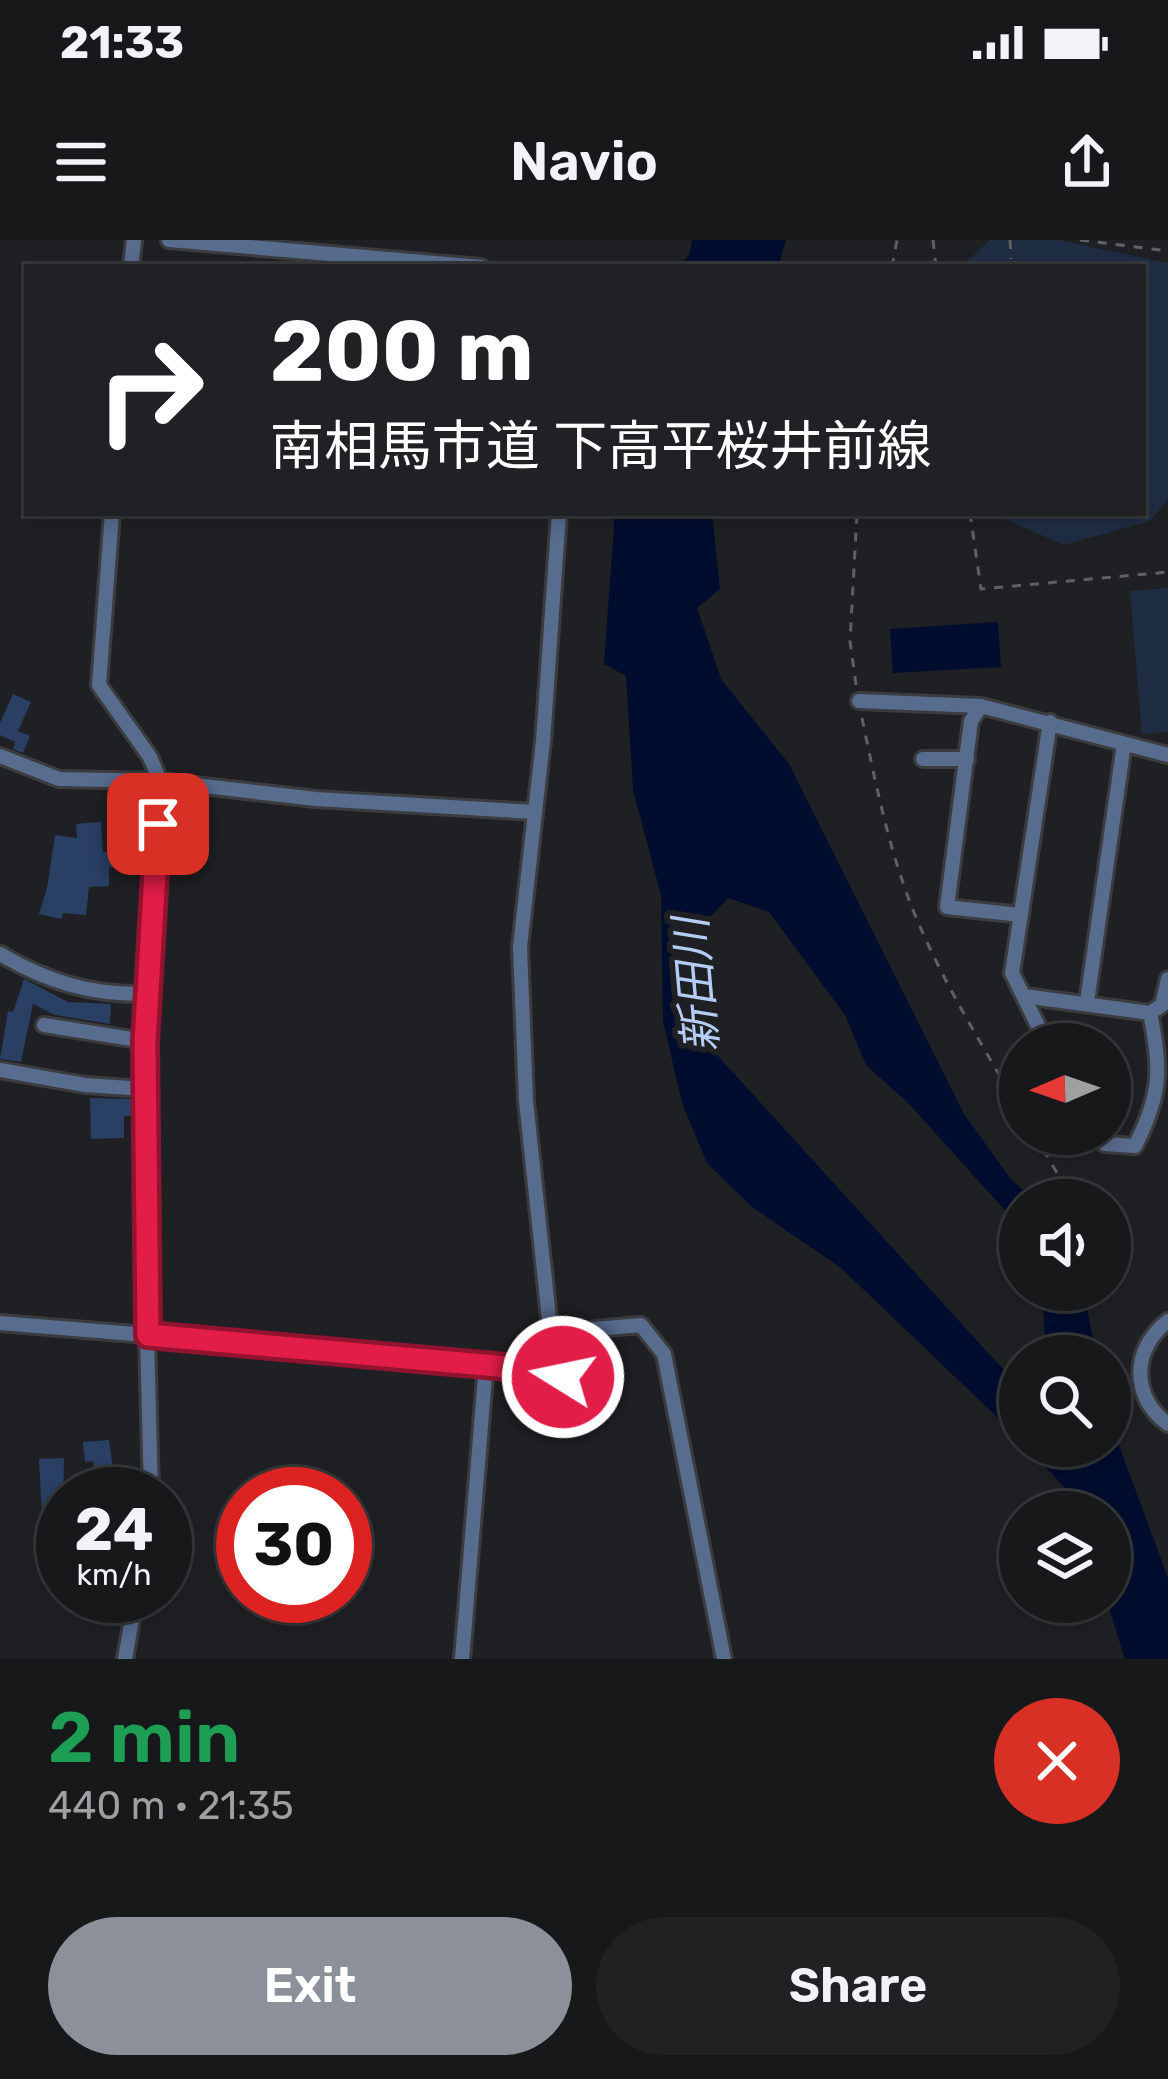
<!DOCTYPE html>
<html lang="en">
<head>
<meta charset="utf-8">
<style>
	body { margin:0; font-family:Rubik,"Noto Sans JP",sans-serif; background:#202123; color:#f1f3f6; height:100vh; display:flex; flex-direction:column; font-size:45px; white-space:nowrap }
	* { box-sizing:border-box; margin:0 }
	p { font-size:39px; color:#9ea0a2 }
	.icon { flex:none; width:66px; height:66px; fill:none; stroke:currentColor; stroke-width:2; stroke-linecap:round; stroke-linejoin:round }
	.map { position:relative; height:1419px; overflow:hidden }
	.panel { display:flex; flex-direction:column; background:#17181a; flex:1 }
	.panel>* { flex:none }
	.guide { position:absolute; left:24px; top:24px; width:1122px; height:252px; border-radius:0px; box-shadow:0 6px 18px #0003,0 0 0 3px #363739; background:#202124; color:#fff; overflow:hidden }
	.needle { width:78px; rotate:268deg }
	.fabs { position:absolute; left:999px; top:783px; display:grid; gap:24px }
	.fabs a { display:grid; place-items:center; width:132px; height:132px; border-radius:50%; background:#17181a; box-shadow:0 6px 18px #0003,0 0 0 3px #363739; font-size:60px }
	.speed { position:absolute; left:36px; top:1227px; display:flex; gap:24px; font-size:60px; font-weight:700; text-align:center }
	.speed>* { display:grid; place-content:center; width:156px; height:156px; border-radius:50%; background:#17181a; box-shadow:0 6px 18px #0003,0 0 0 3px #363739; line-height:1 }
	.speed small { font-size:30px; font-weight:400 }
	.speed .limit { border:18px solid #d22; background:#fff; color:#111 }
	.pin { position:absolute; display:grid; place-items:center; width:102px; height:102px; color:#fff; margin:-51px; border-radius:24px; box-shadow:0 6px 18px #0006 }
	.me { position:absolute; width:132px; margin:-66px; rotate:280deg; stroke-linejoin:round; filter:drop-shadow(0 0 9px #0008) }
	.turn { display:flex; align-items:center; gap:42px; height:252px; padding:0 48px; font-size:54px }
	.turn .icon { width:156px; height:156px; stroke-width:2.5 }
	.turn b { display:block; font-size:84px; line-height:102px }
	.round { display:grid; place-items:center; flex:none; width:126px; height:126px; border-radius:63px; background:#202123 }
	.overview { display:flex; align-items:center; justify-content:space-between; height:204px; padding:0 48px }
	h1 { font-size:72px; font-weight:600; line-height:90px; color:#1e9e55 }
	.cta { display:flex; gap:24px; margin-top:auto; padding:24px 48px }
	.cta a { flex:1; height:138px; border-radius:72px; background:#8c9099; color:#fff; font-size:48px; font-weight:600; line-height:138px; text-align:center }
	.cta a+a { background:#202123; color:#f1f3f6 }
	.status { display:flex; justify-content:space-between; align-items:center; height:84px; padding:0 60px; background:#17181a; direction:ltr }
	.status svg { height:33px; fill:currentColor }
	header { display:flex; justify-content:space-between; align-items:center; height:156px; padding:0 48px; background:#17181a; font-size:54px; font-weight:600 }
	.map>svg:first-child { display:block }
</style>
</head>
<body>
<div class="status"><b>21:33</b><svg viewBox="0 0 49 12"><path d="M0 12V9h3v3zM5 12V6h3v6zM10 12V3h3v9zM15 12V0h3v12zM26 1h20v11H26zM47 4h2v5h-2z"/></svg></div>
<header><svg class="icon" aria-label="menu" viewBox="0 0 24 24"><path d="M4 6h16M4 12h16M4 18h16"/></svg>Navio<svg class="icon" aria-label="share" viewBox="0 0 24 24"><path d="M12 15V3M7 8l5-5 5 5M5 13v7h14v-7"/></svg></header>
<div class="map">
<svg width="1168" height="1419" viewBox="0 0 1168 1419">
	<rect width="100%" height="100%" fill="#1f2023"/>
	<path fill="#1f2d43" d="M990,0H1059L1168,23V260L1150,281L1064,305L1000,277L998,273H1143V27H961Z
		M1168,348V492L1142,494L1130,351Z"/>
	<path fill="#000d2e" d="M692,0H786L778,27H680L689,15Z
		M615,273H712L720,349L697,368L721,439L789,524L964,874L1010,938L1033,960H1020V987L909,864L866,825L845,775L769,672L728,658L711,676L696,750L708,805L1020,1148V1199L841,1028L752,967L707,923L682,863L663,781L661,655L633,550L626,436L604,424Z
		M998,382L1001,427L893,433L890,389Z
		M1042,1050H1084L1096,1116H1052L1046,1110Z
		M1110,1181L1168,1338V1419H1125L1107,1362H1110V1272H1074L1066,1249L1026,1206H1110Z"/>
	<path fill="#293f64" d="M13,454L31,462L18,491L30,496L23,513L13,509L15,502L0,495V483Z
		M101,582L103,612L129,611V627L109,628V646L89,647L86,675L63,673L61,679L39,674L47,648L55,595L77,598L76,584Z
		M24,739L68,762L111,764L110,784L55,775L33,764L21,822L0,819L8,771L13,772Z
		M90,858L133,859V876H124V898L91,899Z
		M109,1200L115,1243L98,1247L93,1221L85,1222L83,1202Z
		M64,1218L63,1274L42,1276L39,1219Z"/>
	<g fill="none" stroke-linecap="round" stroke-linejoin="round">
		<defs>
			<path id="minor" d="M169,0L481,27
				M131,27L134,0
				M112,273L99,445L150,517L160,541L144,801L147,1095L541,1131L551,1128V1097L526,861L520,707L543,501L559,273
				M859,461L981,466L1168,515
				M981,466L971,481L947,667L1021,675
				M0,516L59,539L160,541L316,559L534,572
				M923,519H967
				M0,714C48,742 90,755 147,754
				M1024,756L1150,773L1162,765L1168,739
				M1087,762L1124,504
				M44,785L144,801
				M1047,804L1012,733L1050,482
				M0,830L85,845L145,849
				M1100,894L1105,904L1135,906C1161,855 1162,829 1150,773
				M1168,1081C1132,1108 1130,1157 1168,1184
				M0,1083L147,1095L151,1254
				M541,1131L563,1137L577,1130L588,1096L595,1089L641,1085L664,1114L724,1419
				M125,1419L136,1356
				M462,1419L486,1125"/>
		</defs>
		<use href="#minor" stroke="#3b3c3f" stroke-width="20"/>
		<path stroke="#5f6063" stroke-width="3" stroke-dasharray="9 9" stroke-linecap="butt" d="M933,0L936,27
			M1010,0L1011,19
			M1080,0L1168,11
			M892,27L897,0
			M970,273L981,349L1168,332
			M856,445L850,401L857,273
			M862,478C875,541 888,605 911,665C940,738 981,803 1020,870
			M1034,894L1073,960"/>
		<use href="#minor" stroke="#586c8e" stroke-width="14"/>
	</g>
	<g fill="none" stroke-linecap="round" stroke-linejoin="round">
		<defs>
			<path id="route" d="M158,584L145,801L148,1095L541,1130L563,1137"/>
		</defs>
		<use href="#route" stroke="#92132f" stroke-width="30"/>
		<use href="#route" stroke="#e11d48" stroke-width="21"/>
	</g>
	<g text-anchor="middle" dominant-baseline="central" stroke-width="12" stroke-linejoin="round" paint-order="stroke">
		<g font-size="45" font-style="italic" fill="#b5cdf4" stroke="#1f2023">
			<text transform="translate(696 745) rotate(-95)">新田川</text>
		</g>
	</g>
</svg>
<div class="fabs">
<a><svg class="needle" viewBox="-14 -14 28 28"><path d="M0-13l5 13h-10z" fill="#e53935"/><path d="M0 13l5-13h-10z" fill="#9ea0a2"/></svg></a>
<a><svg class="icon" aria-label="sound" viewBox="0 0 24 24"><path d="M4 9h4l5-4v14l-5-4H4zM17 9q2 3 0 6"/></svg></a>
<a><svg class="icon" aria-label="search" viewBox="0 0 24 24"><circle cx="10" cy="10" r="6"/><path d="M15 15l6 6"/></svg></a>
<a><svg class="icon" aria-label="layers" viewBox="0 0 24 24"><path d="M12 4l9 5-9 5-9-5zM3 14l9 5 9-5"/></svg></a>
</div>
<div class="speed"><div>24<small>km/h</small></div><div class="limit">30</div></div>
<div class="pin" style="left:158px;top:584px;background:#d93025"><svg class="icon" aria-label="arrive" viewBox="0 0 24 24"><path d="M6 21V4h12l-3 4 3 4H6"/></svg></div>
<svg class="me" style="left:563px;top:1137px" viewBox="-20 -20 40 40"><circle r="17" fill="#e11d48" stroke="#fff" stroke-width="3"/><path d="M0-11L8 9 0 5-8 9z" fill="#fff"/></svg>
<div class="guide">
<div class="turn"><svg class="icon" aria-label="right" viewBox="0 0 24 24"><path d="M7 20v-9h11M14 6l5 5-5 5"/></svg><div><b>200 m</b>南相馬市道 下高平桜井前線</div></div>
</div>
</div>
<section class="panel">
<div class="overview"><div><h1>2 min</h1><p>440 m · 21:35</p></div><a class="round" style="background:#d93025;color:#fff"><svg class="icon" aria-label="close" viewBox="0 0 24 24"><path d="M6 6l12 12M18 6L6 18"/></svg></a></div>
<div class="cta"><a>Exit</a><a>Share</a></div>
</section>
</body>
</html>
